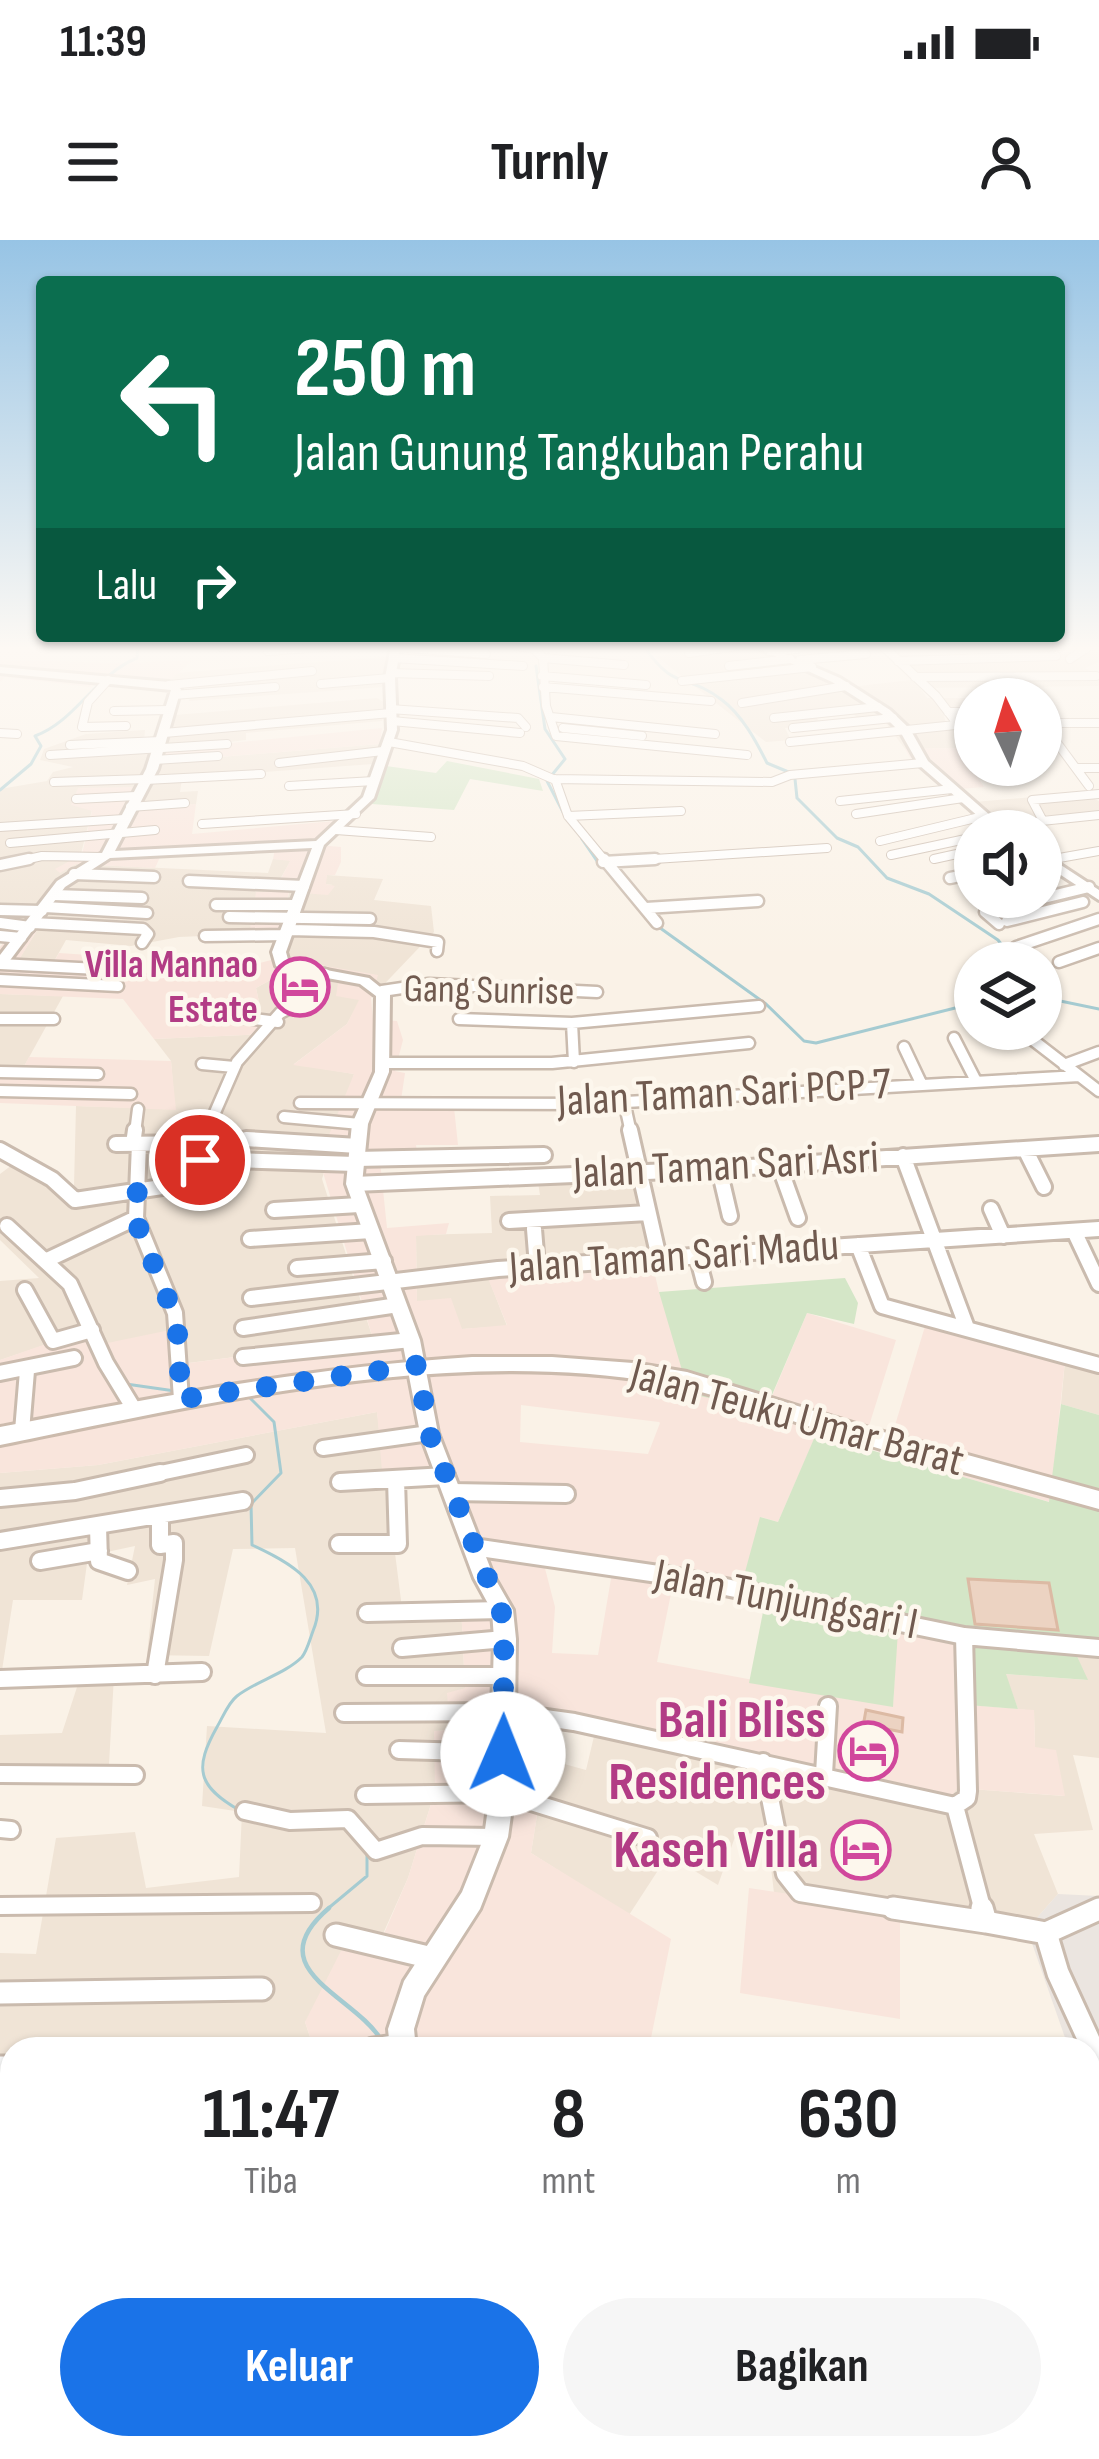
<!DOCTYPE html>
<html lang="id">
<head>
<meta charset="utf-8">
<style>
	body { margin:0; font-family:"Sofia Sans Condensed",sans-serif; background:#f6f6f6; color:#202124; height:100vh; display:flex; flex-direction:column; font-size:45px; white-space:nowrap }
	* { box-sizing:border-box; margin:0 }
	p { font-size:39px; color:#757577 }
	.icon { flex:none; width:66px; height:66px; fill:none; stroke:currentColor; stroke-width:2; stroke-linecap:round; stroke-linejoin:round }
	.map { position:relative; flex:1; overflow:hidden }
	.drawer { position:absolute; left:0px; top:1797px; width:1101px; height:423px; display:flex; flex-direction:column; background:#fff; border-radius:36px 36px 0 0; box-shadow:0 3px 9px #0004 }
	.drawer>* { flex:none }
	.banner { position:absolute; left:36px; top:36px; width:1029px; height:366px; border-radius:12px; box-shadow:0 3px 9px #0004; background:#0b6e4f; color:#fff; overflow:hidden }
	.needle { width:78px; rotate:356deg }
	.buttons { position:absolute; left:954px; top:438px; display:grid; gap:24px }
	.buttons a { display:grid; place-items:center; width:108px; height:108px; border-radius:50%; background:#fff; box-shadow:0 3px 9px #0004; font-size:60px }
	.pin { position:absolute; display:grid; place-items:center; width:102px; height:102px; color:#fff; margin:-51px; border:6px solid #fff; border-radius:50%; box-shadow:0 3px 12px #0007 }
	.me { position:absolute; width:132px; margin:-66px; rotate:1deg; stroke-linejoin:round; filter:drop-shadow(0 0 9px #0008) }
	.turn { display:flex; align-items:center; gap:42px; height:252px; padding:0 60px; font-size:54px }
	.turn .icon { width:156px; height:156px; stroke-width:2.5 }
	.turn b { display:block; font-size:84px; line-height:102px }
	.then { display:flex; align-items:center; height:114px; padding:0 60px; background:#0003; gap:24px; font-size:45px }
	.eta { display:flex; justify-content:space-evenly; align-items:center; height:204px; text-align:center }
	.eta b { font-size:72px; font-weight:700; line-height:84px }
	.primary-button { display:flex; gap:24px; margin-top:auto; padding:24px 60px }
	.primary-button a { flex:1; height:138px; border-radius:72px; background:#1a73e8; color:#fff; font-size:48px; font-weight:700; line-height:138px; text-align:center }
	.primary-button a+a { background:#f6f6f6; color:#202124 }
	.status { display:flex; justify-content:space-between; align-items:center; height:84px; padding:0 60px; background:#fff; direction:ltr }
	.status svg { height:33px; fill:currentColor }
	header { display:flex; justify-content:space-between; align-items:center; height:156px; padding:0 60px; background:#fff; font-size:54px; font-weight:700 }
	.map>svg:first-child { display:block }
</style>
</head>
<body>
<div class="status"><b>11:39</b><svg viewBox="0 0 49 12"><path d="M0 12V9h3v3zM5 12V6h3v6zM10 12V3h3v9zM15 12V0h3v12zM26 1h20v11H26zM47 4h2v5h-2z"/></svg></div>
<header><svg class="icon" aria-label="menu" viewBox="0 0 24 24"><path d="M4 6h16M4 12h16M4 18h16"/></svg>Turnly<svg class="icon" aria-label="person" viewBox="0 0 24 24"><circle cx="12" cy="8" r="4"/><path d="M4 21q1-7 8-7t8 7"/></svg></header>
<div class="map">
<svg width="1099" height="2219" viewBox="0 0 1099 2219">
	<rect width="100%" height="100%" fill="#faf2e7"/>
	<path fill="#f0e4d6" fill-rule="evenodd" d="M745,406L765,412L857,406H1099V422L1085,428L1099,436V446L920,448L927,458H996L975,459V472H943L946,483H975V508L905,509L882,478L859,480L848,468L814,473L821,485L785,488L791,500L766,502L656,416ZM884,413L911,440L841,448L789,421Z
		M385,417V447L189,461L193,446L167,443L175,433Z
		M377,458L387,464L382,481L246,493V500L161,510L159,522L380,504L373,524L182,538L180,552L198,551L196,564L122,567L132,547L72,564L92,570L81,614L60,632L76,624L268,633L273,619L291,620L249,694L179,697L131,706L66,700L52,725L16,724L41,684L0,681V549L47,541L53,532L73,527L40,520L44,509L86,494L145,490L143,510L150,515L163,476Z
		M1082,553L1099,561V573L987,586L962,563Z
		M327,635L383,639L374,660L431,666L434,692L371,758L377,736L279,718L289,652L333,645L325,644Z
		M283,733L339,743L360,760L347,784L294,824L354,834L322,939L373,1099L173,1125L88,1107L84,1092L0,1120V1041L39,1038L0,1000V934L12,925L42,945L74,946L76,866L175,869L171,821L154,799L266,794L256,748Z
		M0,754L63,756L22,830H0Z
		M631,931L651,1018L486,1032L507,1086L462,1089L417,1061L416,995L492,993L490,956L540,955L537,936Z
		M1065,1121L1099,1131V1175L1061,1164Z
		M377,1172L402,1368L461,1365L465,1449L450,1490L435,1491V1551L408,1638L382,1696L305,1782L314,1809H12V1933H0V1713L36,1714L56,1598L135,1592L146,1648L239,1637L242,1572L202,1566L207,1486L326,1493L295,1308L233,1309L209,1416L147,1415L155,1339L127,1345L135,1306L88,1316L82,1360H13L0,1443V1233L98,1225Z
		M1070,1400L1099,1404V1518L1073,1515L1093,1590L1034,1594L1058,1654L1027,1689L774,1653L767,1593L736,1594L718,1645L668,1615L629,1675L531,1613L546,1519L586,1530L596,1488L957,1548L1064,1556L1035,1507L1034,1471L1018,1469L1005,1434L1087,1440Z
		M114,1436L108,1542L0,1539V1495L62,1493L79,1441Z"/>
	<path fill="#f9e5dc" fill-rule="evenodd" d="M0,420L125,423L193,420L167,443L97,439L90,447L5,437L0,442Z
		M382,488L380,504L158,522L161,510Z
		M960,508L984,547L946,550L913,523L905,509Z
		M133,547L123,567L196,564L192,594L345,580L318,605L341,607V622L335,635H327L326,644L335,646L328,655L289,652L279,694H249L256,652H274L290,621L273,619L275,608L162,613L155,628L76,624L60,633L55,629L82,614L92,571L71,565L78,548Z
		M22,683L41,684L17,723L52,725L59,713L133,718L128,728L136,729L135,734L248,726L279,718L378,735L371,758L373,779L397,781L403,800L395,831L405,833L401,860L453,858L458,905H416L418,919L380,921L387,988L449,983L446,994L416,996L417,1061L451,1058L462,1089L507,1085L485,1031L651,1018L659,1052L767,1168L807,1073L896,1100L862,1208L816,1195L778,1282L761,1277L739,1354L674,1339L657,1422L893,1466L897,1391L955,1401V1464L1034,1470L1035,1507L1056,1510L1065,1556L957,1548L946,1565L596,1488L480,1475L476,1515L546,1519L531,1613L671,1699L651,1798L657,1809H314L305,1782L351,1691L383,1696L408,1638L435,1551L434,1491L450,1490L447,1453L465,1448L461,1365L488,1362L468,1305L433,1237L383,1243L377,1172L98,1225L0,1233V1120L83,1091L88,1107L170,1090L174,1125L373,1099L319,919L354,834L293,825L347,784L359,760L336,756L338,743L283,733L256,748L266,794L154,799L123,759L0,754V707ZM521,1165L659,1182L660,1183L648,1214L520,1202ZM541,1313L613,1327L598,1415L552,1413L555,1367Z
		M29,817L171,821L176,870L0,863V830H22Z
		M926,1083L1065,1121L1050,1262L886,1215Z
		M749,1648L900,1670V1779L740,1753Z"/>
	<path fill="#ebe5e0" d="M1058,1654L1099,1656V1869L1089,1866V1809H1069L1027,1689Z"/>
	<path fill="#d4e6c7" d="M447,521L539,539L543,551L470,539L454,570L372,564L386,526L436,533Z
		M845,1038L858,1063L854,1084L807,1073L766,1169L689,1154L659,1052Z
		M1061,1164L1099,1175V1404L1070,1401L1088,1440L1006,1434L1018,1469L955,1464L954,1401L898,1391L893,1467L749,1443L765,1362L739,1354L760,1277L778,1282L816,1194L1049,1262Z"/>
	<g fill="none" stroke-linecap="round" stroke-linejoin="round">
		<path stroke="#a5cbd1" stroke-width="3" d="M644,406C674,452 688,433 722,460C742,475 756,501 767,523L791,533
			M536,426L545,489L565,519L547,541L563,572
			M795,539L797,558L837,598L858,607L887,638L929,654L998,700L1016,723
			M0,550L31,524L41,506L35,496C76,481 95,435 137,418L138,406
			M582,599L597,621
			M656,685L766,764L804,801L816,803L975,763
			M1041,757L1099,769
			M126,1144L175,1151
			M239,1570C197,1546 194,1528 217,1487C223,1477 228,1463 237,1456C256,1441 285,1434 302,1417C307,1411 310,1399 313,1391C332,1345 291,1323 252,1305L251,1264L281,1233L274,1182L249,1157
			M312,1572L338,1571
			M325,1671L367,1636V1610"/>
		<path stroke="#a5cbd1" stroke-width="4.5" d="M329,1668C256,1730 354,1754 382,1801
			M379,2219L459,2208"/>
	</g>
	<path fill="#ecd3c2" stroke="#dcbaa4" stroke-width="3" d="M968,1339L1049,1343L1058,1390L975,1384Z
		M866,1470L903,1478L902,1492L882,1488L875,1535L855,1530Z"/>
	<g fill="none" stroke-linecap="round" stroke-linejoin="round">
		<defs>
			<path id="minor-far4" d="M515,406L533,408L543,418L546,466L556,496L747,515
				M883,406L936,456L966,495L975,496
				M221,407L241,406
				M395,407L486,414
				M268,411L337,406
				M770,411L797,409
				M689,413L737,406
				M393,418L523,426
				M543,418L624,425
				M1070,419L1090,406
				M800,420L866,414
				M898,421L1056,416
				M729,426L790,419
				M391,433L489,436
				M542,436L646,445
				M915,437L1096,436
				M108,440L88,462L82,487L126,486
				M682,441L812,427
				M321,444L390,438
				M169,445L312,431
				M543,447L711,461
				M174,455L275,447
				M742,463L846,446
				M390,469L518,478L526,487
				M114,471L170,470
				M948,472H975
				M551,477L715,494
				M774,478L878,467
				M392,481L520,493
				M1041,483H1099
				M563,488L642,496
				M793,488L893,478
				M0,493L17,494
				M164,493L391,473
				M1041,495L1052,496L1089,546
				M389,502L523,526L553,539L772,542L790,535L923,523
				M790,502L975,483
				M70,505L161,501
				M50,515L227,504
				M154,520L218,516
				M279,523L383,511
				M1076,528H1099
				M555,539L568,576L606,622
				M145,540L261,534
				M54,542L146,539
				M289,546L374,541
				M76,559L136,556
				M840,561L952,549
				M130,567L185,563
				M856,574L963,558
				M568,576L681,571
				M1043,581L1032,560L1099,554
				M202,584L356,574
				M995,586L1099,575
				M0,587L124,579
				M336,590L431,597
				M880,601L984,576
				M10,603L155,590
				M891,615L975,597
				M934,619L975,610
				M1048,620L1099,611
				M15,622L42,616L103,617
				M607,622L827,608"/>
			<path id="minor-far3" d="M604,619L657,683
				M1048,620L1055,619
				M603,622L655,619
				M0,625L29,619
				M74,634L154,637
				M950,638L975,633
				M189,641L304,646
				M54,655L142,658
				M216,665H297
				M45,667L147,673
				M646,668L758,661
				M0,670L42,671
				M229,677L370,679
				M1007,681L1083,662
				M0,683L30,687
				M33,683L143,689L148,694L142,703
				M999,684L985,672L1089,647
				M288,690L374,692L438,702L437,711
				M0,696L21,698
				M205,696L286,695
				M1016,707L1099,679
				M1059,722L1099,708
				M0,724L118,730
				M0,740L118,746
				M382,751L429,744L597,752
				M213,774L278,782
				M0,779H54
				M459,779L572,783L759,766
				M572,783L574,822
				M1020,790L1099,851
				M954,798L976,841
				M904,807L921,843
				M383,823H552L749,803
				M202,824L234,827
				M1064,825L1099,812
				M0,832L98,834
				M0,851L131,854
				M624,861L631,893
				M300,863L592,864L1079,836
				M284,877L360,884
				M135,893L138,869
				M206,893L237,822L280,773L304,761L325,734"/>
			<path id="minor-far2" d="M630,890L659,1018
				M246,899L358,906
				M116,904L205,903
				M133,904L135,890
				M139,904L136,978L175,1073L181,1159
				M1025,909L1044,947
				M0,910L52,939L75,960L182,944L208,890
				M903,916L967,1088
				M205,919L355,924
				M356,919L544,915
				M779,925L798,978
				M719,929L730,976
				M354,944L719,929L1099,904
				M991,969L1003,996
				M274,970L359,965
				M509,981L648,973
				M7,986L70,1044L106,1123L134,1169
				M534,989L537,1026
				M1074,991L1099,1044
				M250,999L371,991
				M858,1005L882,1066L1099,1125
				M697,1015L704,1042
				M47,1020L136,978
				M297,1028L384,1021
				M25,1050L53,1101L92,1090
				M251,1058L498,1029L1099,989
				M243,1088L398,1065
				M243,1117L411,1100
				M0,1133L74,1118
				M22,1191L27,1131
				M323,1208L429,1193
				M146,1236L246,1215"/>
			<path id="minor-far1" d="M340,1242L446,1236
				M452,1252L566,1254
				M0,1258L75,1251L160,1233
				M98,1286L99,1321L128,1331
				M0,1301L243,1261
				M339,1304H398L396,1240
				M473,1307L672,1336L964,1396L1099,1408
				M40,1321L99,1311
				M367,1373L502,1370
				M964,1396L968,1551L967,1558L955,1566L983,1671
				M402,1408L505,1399
				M155,1435L174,1320V1303L160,1305V1276
				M366,1436H504
				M0,1439L202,1432
				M344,1473L503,1472L574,1482L955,1566
				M399,1510L503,1513
				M763,1522L785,1634L800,1653L912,1671
				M0,1534L135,1535
				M824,1534L828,1466
				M365,1555L502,1553L648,1598
				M245,1571L290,1581L348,1579L376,1611L422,1596L496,1597
				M0,1589L11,1590
				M0,1666L312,1663
				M1091,1671L1099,1669"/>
			<path id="minor" d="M893,1668L986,1682
				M982,1668L986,1682L1046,1693
				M1046,1693L1058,1733L1099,1822
				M1046,1693L1099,1669
				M336,1695L432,1718
				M0,1753L262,1749
				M373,1809L402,1805
				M0,1827H12
				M0,1884H12
				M0,1945L12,1946
				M1089,1963L1099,1964
				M0,2024L12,2025
				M1089,2028H1099
				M0,2157L12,2158
				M162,2208L168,2219
				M928,2208V2219
				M492,2219L504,2208"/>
			<path id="tertiary" d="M391,406H401L395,438L397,490L374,558L324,605L286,712L289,723L369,738L390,755L389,832L368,884L362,944L420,1100L438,1193L493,1335L513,1370L516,1399L514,1553L508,1597L480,1669L424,1756L414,1789L416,1809H390L388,1789L404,1741L462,1652L484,1597L490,1553L494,1399L492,1371L474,1338L420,1193L402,1100L346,944L352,884L375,832L376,756L360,744L283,730L276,726L272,712L312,608L110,618L65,647L5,727L0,728V715L57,641L102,613L146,529L171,450L0,433V427L169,442L181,449L158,529L115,611L316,601L363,557L387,490L385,438Z
				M753,406H766L840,438L890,470L910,489L928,521L1008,591H995L919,525L901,493L882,474L832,442Z
				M1041,612L1099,650V660L1041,622Z
				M496,2208H555L560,2219H501Z"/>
			<path id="secondary" d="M472,1117H552L633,1123L687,1132L876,1190L1099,1251V1269C1014,1245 928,1224 844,1198C783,1179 723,1154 660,1143C448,1106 208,1163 0,1205V1187C157,1157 312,1127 472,1117Z"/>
		</defs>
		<use href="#minor-far4" stroke="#cabbae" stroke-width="10"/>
		<use href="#minor-far3" stroke="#cabbae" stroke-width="15"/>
		<use href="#minor-far2" stroke="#cabbae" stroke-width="20"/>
		<use href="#minor-far1" stroke="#cabbae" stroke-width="22"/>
		<use href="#minor" stroke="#cabbae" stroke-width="27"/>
		<use href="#tertiary" stroke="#cabbae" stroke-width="6"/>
		<use href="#secondary" stroke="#ccbbad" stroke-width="6"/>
		<use href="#minor-far4" stroke="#fff" stroke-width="8"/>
		<use href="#minor-far3" stroke="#fff" stroke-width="10"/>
		<use href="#minor-far2" stroke="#fff" stroke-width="14"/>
		<use href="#minor-far1" stroke="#fff" stroke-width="16"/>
		<use href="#minor" stroke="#fff" stroke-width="21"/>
		<use href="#tertiary" fill="#fff" fill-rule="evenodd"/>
		<use href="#secondary" fill="#fff" fill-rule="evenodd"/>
	</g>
	<linearGradient id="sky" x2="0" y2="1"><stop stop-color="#97c4e5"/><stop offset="0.57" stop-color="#fdf9f4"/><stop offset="1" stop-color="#fdf9f4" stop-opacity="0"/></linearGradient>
	<rect width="1099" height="717" fill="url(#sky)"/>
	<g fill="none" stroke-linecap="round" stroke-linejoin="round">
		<path stroke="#1a73e8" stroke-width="21" stroke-dasharray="0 37.8" d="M200,920L182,944L135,953L138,986L177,1082L181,1159L418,1125L429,1193L504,1379L503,1514"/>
	</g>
	<defs>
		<symbol id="hotel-ring" viewBox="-11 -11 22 22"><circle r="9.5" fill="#fdf7ed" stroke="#d1479c" stroke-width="1.5"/><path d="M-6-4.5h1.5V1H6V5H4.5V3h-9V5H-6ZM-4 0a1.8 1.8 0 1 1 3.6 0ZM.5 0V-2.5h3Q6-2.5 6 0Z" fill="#d1479c"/></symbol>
	</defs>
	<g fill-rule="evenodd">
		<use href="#hotel-ring" x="267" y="714" width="66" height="66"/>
		<use href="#hotel-ring" x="835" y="1478" width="66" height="66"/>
		<use href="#hotel-ring" x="828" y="1577" width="66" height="66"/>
	</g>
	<g text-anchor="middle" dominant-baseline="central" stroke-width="9" stroke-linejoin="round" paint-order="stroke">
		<g font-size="39" font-weight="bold" fill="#b23c85" stroke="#fdf7ed" text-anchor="end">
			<text x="258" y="725">Villa Mannao<tspan x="258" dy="45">Estate</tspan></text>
		</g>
		<g font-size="39" fill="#705a4f" stroke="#fdf7ed">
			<text transform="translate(489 751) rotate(1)">Gang Sunrise</text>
		</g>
		<g font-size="45" fill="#705a4f" stroke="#fdf7ed">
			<text transform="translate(724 853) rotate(-3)">Jalan Taman Sari PCP 7</text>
			<text transform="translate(726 926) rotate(-3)">Jalan Taman Sari Asri</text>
			<text transform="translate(674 1017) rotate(-4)">Jalan Taman Sari Madu</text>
			<text transform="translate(797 1178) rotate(15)">Jalan Teuku Umar Barat</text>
			<text transform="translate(786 1360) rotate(11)">Jalan Tunjungsari I</text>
		</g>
		<g font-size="54" font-weight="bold" fill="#b23c85" stroke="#fdf7ed" text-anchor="end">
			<text x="826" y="1480">Bali Bliss<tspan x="826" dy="62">Residences</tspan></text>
			<text x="819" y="1610">Kaseh Villa</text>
		</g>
	</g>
</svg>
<div class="buttons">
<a><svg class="needle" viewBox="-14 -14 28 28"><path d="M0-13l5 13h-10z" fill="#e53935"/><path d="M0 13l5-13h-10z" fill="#757577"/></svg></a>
<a><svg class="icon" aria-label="sound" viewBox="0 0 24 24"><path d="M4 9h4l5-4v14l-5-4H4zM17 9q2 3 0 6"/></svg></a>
<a><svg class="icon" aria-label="layers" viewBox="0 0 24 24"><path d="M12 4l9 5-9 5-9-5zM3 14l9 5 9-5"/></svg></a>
</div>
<div class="pin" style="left:200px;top:920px;background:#d93025"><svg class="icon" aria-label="arrive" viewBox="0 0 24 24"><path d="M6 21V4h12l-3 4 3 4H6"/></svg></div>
<svg class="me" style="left:503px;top:1514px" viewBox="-20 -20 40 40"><circle r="19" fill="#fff"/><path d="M0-13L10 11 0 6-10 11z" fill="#1a73e8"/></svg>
<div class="banner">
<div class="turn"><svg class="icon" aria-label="left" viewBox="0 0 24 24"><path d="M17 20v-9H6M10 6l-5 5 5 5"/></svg><div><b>250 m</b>Jalan Gunung Tangkuban Perahu</div></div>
<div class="then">Lalu<svg class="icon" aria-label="right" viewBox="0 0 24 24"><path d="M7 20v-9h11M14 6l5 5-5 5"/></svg></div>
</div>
<section class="drawer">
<div class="eta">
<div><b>11:47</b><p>Tiba</p></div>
<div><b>8</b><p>mnt</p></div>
<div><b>630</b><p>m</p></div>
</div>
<div class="primary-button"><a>Keluar</a><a>Bagikan</a></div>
</section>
</div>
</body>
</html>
